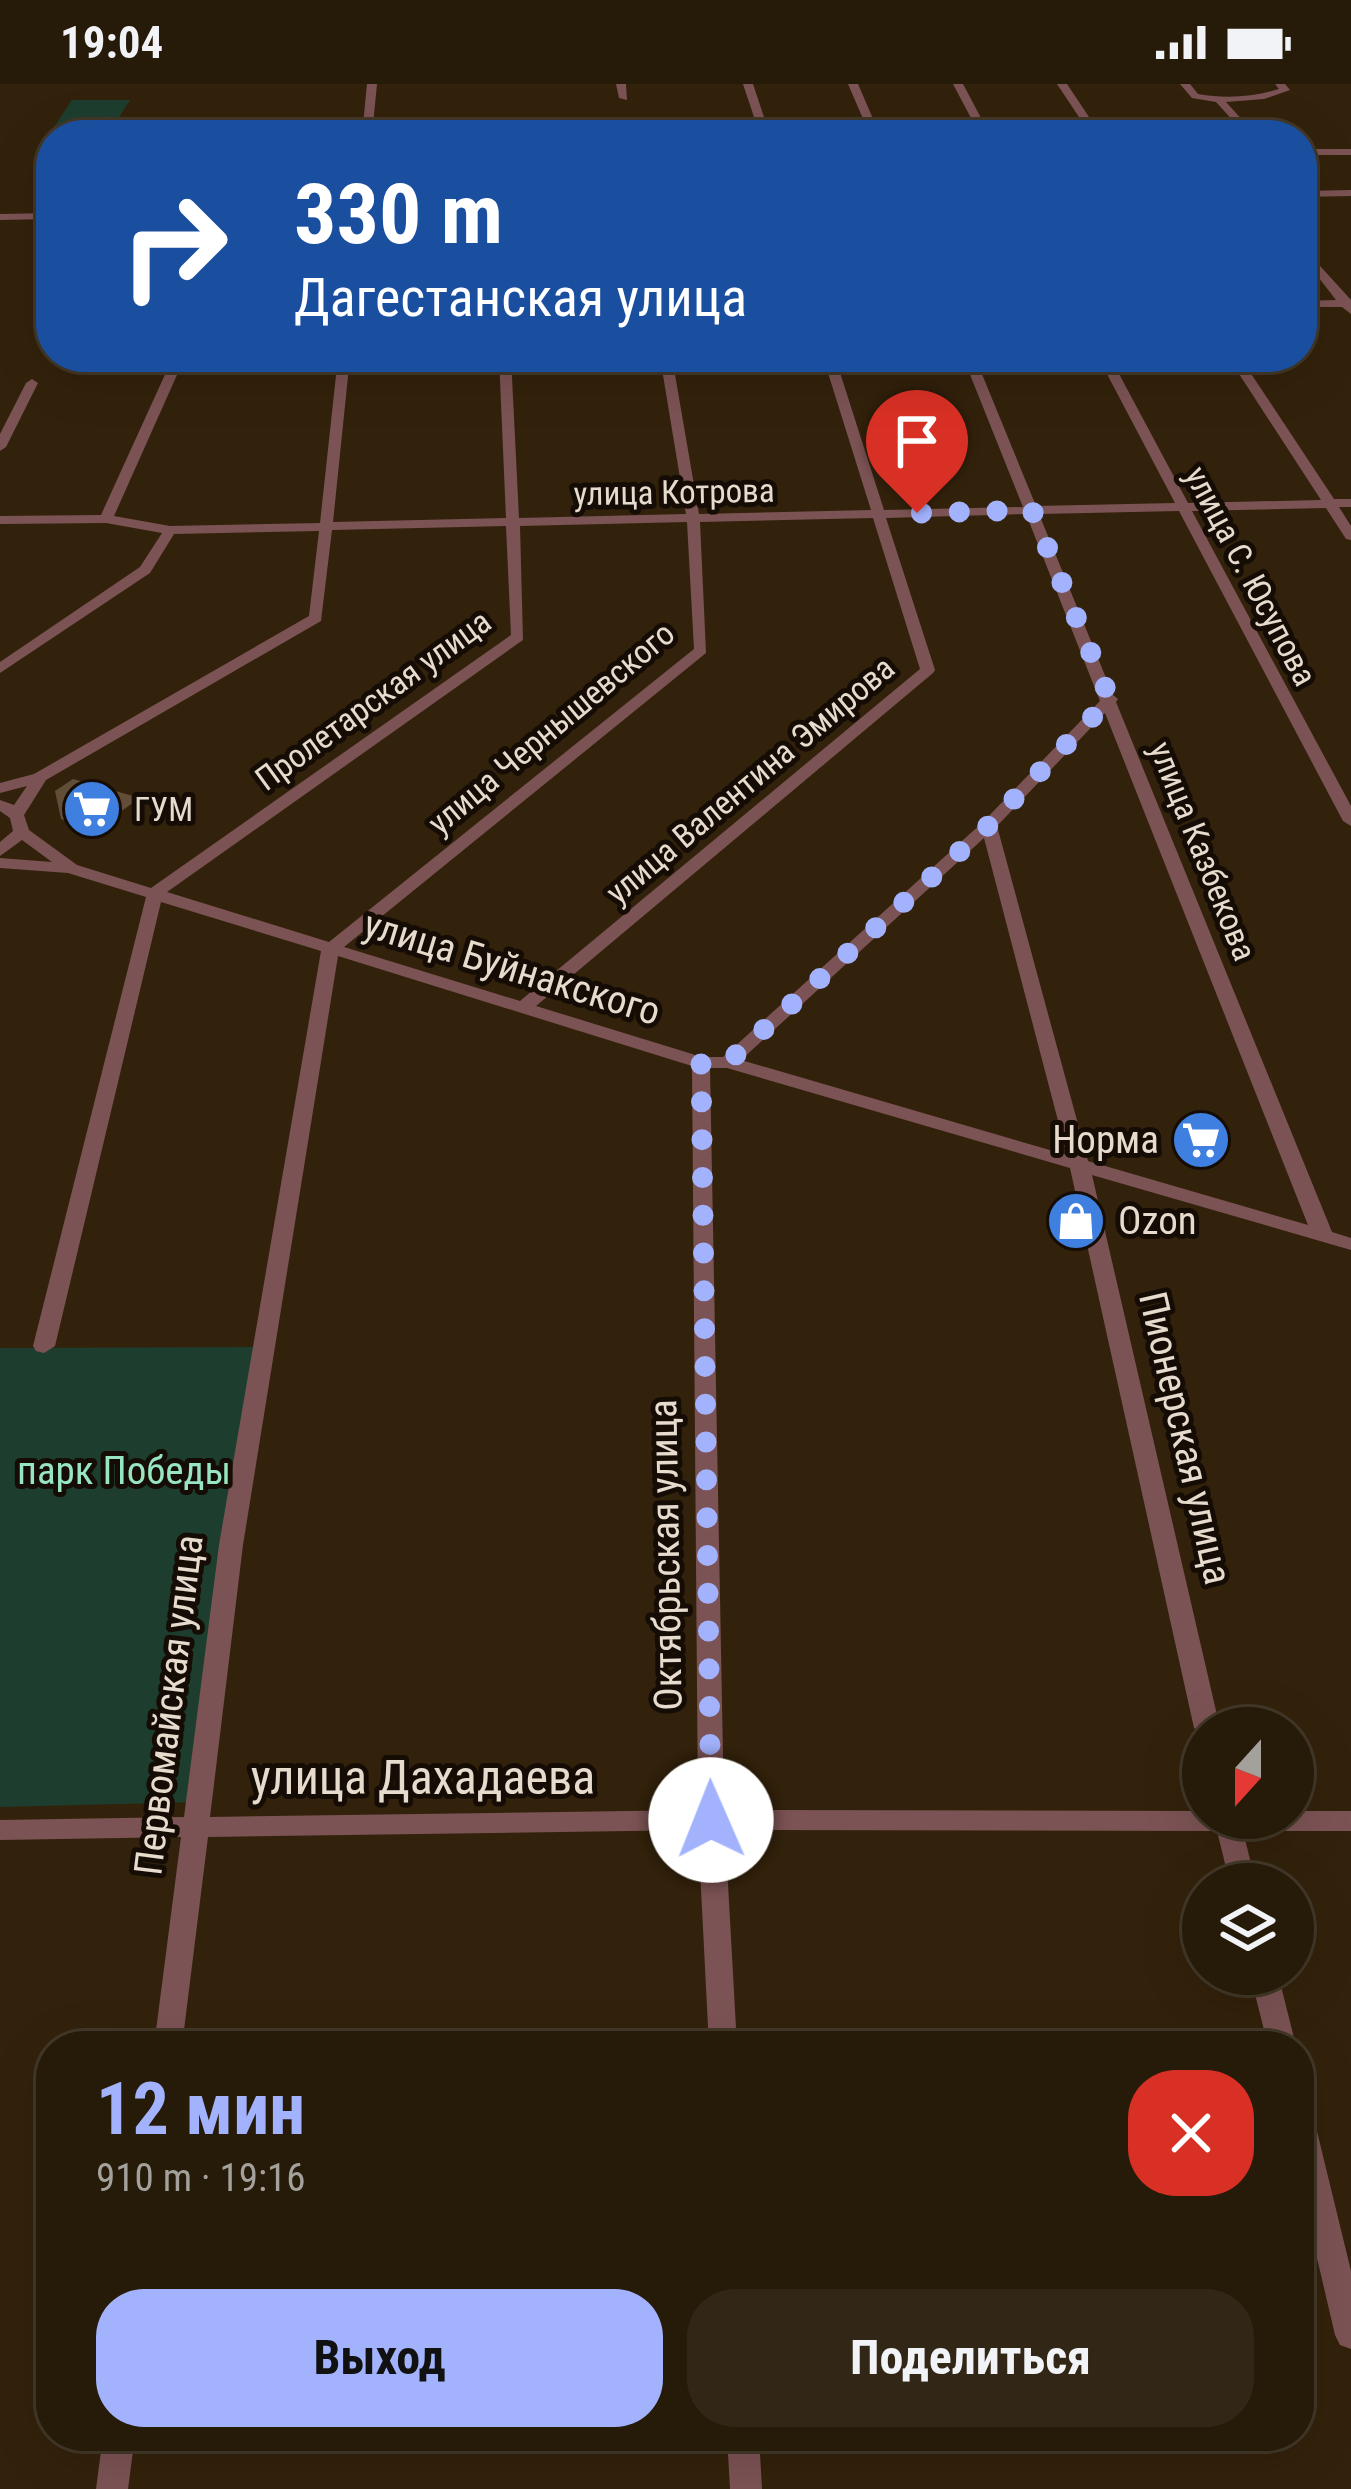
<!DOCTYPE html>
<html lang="ru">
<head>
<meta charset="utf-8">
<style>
	body { margin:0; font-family:"Roboto Condensed",sans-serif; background:#322716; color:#f1f3f6; height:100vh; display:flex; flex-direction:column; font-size:45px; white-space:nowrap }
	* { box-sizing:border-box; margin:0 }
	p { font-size:39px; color:#a4a19c }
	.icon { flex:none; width:66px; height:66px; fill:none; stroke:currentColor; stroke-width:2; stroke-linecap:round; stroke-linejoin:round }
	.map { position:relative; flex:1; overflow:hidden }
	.drawer { position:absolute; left:36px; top:1947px; width:1278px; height:420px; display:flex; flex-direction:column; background:#261a08; border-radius:48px; box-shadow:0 12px 48px #0002,0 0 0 3px #423829 }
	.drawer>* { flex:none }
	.guide { position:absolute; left:36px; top:36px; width:1281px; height:252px; border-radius:48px; box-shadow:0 12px 48px #0002,0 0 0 3px #423829; background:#1a4fa0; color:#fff; overflow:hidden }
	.needle { width:78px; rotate:201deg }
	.tools { position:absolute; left:1182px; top:1623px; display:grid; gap:24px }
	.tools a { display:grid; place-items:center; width:132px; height:132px; border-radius:50%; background:#261a08; box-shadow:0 12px 48px #0002,0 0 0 3px #423829; font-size:60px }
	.pin { position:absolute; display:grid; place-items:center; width:102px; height:102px; color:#fff; margin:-123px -51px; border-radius:50% 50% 50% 0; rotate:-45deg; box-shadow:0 0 12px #0007 }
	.pin .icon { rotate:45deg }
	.me { position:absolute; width:132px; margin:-66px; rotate:359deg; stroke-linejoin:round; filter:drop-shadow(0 0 9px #0008) }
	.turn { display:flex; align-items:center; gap:42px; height:252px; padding:0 60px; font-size:54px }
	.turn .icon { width:156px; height:156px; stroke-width:2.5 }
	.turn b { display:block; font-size:84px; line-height:102px }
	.round { display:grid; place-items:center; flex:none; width:126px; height:126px; border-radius:48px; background:#322716 }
	.headline { display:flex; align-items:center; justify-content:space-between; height:204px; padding:0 60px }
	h1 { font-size:72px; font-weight:700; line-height:90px; color:#a3b2fd }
	.primary-button { display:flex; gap:24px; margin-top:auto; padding:24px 60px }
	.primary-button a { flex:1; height:138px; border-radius:48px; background:#a3b2fd; color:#111; font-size:48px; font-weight:700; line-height:138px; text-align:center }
	.primary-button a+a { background:#322716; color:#f1f3f6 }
	.status { display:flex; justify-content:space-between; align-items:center; height:84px; padding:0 60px; background:#261a08; direction:ltr }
	.status svg { height:33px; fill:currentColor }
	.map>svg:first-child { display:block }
</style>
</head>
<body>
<div class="status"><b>19:04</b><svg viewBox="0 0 49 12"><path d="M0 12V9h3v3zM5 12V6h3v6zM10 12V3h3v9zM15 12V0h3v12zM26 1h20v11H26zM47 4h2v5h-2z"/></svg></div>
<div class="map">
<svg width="1351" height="2405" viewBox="0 0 1351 2405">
	<rect width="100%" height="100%" fill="#33220b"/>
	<path fill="#1d3e2f" d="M72,16H130L109,49H50Z
		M266,1263L199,1718L0,1723V1264Z"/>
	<path fill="#624e37" d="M73,695L140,714L93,747L61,735L55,707Z"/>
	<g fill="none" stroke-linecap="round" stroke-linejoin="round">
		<path fill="#7c5354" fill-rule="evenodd" d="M367,0H377L372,51H362Z
			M616,0H626L627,16L619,14Z
			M743,0H753L770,51H760Z
			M848,0H858L880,51H870Z
			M953,0H963L990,51H980Z
			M1057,0H1067L1101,51H1091Z
			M1180,0H1190L1198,10C1226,15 1253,13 1279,5L1275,0H1285L1290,6L1264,15L1226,18L1256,51H1246L1216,18L1192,14Z
			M1302,65H1351V71H1302Z
			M1351,106V112L1302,113V107Z
			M51,129V135L0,136V130Z
			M1302,162L1351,216V230L1342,223H1302V217L1336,216L1302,172Z
			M173,273H185L114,432L170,442L320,439L338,273H350L333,438L506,434L499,273H511L519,434L686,430L660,273H672L699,430L871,426L823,273H835L884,426L1023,423L963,273H975L1036,422L1175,419L1098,273H1110L1188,419L1321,416L1228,273H1240L1334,415H1351V423H1339L1351,442V456L1346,455L1326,424L1192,427L1351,722V742L1343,737L1179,427L1039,430L1113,611L1118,615L1116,618L1332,1148L1351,1154V1166L1092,1091L1220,1644H1203V1652L1194,1644L1070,1084L727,984H710L724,1726L1203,1727V1734H1293V1727H1351V1747H1243L1256,1800H1230L1217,1747L725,1746L737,1962H709L698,1746L208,1753L182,1962H154L181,1753L0,1756V1736L184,1733L219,1461L321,867L161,818L55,1262L44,1269L36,1267L33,1262L146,813L68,789L0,784V774L52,778L22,756L0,772V758L13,747L10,734L0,727V716L14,721L27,702L0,709V699L34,690L309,532L319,447L174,450L150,489L0,589V578L140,483L162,449L106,439L0,440V432L101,431ZM1026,430L1100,617L983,738L723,973H702L536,922L933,589L935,586L886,434ZM873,434L920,585L520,917L344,863L706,569L700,438ZM687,438L694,565L329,858L167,808L523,556L520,442ZM506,442L511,551L151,804L77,781L29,746L24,731L46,696L321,537L332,446ZM1105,629L1308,1141L1088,1077L997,742ZM984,754L1067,1071L741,976ZM338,872L692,982L698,1726L210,1733L243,1461Z
			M32,295L38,299L6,363L0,367V350L26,299Z
			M1250,1890H1278L1296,1962H1268Z
			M1299,2023L1309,2026L1314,2035L1351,2187V2265L1340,2261L1335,2251L1299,2097Z
			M103,2352H135L128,2405H96Z
			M727,2352H759L762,2405H730Z"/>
	</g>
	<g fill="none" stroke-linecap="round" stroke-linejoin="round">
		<path stroke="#a3b2fd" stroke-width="21" stroke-dasharray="0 37.8" d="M711,1736L701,980L728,978L989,741L1110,615L1032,426L917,429"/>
	</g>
	<defs>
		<symbol id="supermarket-disc" viewBox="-11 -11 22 22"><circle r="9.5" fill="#3f7fe0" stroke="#150d05"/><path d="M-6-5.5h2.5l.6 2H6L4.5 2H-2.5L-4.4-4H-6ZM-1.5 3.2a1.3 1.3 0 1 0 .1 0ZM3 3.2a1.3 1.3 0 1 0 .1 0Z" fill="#fff"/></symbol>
		<symbol id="shop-disc" viewBox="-11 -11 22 22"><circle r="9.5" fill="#3f7fe0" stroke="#150d05"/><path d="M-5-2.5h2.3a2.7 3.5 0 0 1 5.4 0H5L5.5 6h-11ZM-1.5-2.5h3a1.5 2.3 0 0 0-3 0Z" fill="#fff"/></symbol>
	</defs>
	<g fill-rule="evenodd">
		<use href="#supermarket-disc" x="59" y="692" width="66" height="66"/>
		<use href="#supermarket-disc" x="1168" y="1023" width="66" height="66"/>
		<use href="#shop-disc" x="1043" y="1104" width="66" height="66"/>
	</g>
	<g text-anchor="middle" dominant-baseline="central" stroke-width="10" stroke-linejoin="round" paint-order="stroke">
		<g font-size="33" fill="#e7dbce" stroke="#150d05">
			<text transform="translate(674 408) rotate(-1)">улица Котрова</text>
			<text transform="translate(1251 492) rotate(62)">улица С. Юсупова</text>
			<text transform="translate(373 616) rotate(-36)">Пролетарская улица</text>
			<text transform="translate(551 644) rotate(-40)">улица Чернышевского</text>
			<text transform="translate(750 696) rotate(-40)">улица Валентина Эмирова</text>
			<text transform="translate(1203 767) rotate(68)">улица Казбекова</text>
		</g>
		<g font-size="33" fill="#e7dbce" stroke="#150d05" text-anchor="start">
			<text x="134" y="725">ГУМ</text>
		</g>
		<g font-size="39" fill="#e7dbce" stroke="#150d05">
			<text transform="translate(512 884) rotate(17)">улица Буйнакского</text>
			<text transform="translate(1185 1354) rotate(77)">Пионерская улица</text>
			<text transform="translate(666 1471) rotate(-91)">Октябрьская улица</text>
			<text transform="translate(169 1621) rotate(-83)">Первомайская улица</text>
		</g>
		<g font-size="39" fill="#e7dbce" stroke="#150d05" text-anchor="end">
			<text x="1159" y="1056">Норма</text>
			<text x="1118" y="1137" text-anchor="start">Ozon</text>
		</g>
		<g font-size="39" fill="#98e5c1" stroke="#150d05">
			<text x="124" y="1387">парк Победы</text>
		</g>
		<g font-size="48" fill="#e7dbce" stroke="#150d05">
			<text x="423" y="1693">улица Дахадаева</text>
		</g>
	</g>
</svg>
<div class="tools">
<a><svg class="needle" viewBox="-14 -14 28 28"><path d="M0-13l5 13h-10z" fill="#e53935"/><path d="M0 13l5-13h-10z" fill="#a4a19c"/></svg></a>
<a><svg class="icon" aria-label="layers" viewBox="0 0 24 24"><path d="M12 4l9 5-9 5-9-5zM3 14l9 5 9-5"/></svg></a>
</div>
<div class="pin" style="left:917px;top:429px;background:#d93025"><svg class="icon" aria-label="arrive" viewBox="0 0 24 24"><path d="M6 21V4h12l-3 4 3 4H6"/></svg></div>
<svg class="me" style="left:711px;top:1736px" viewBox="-20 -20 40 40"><circle r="19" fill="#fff"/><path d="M0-13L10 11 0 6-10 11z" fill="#a3b2fd"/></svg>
<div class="guide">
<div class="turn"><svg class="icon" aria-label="right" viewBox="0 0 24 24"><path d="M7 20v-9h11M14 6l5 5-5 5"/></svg><div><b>330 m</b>Дагестанская улица</div></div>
</div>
<section class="drawer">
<div class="headline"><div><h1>12 мин</h1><p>910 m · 19:16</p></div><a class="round" style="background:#d93025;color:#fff"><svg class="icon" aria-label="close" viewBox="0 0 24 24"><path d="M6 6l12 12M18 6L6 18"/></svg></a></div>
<div class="primary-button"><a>Выход</a><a>Поделиться</a></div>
</section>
</div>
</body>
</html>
